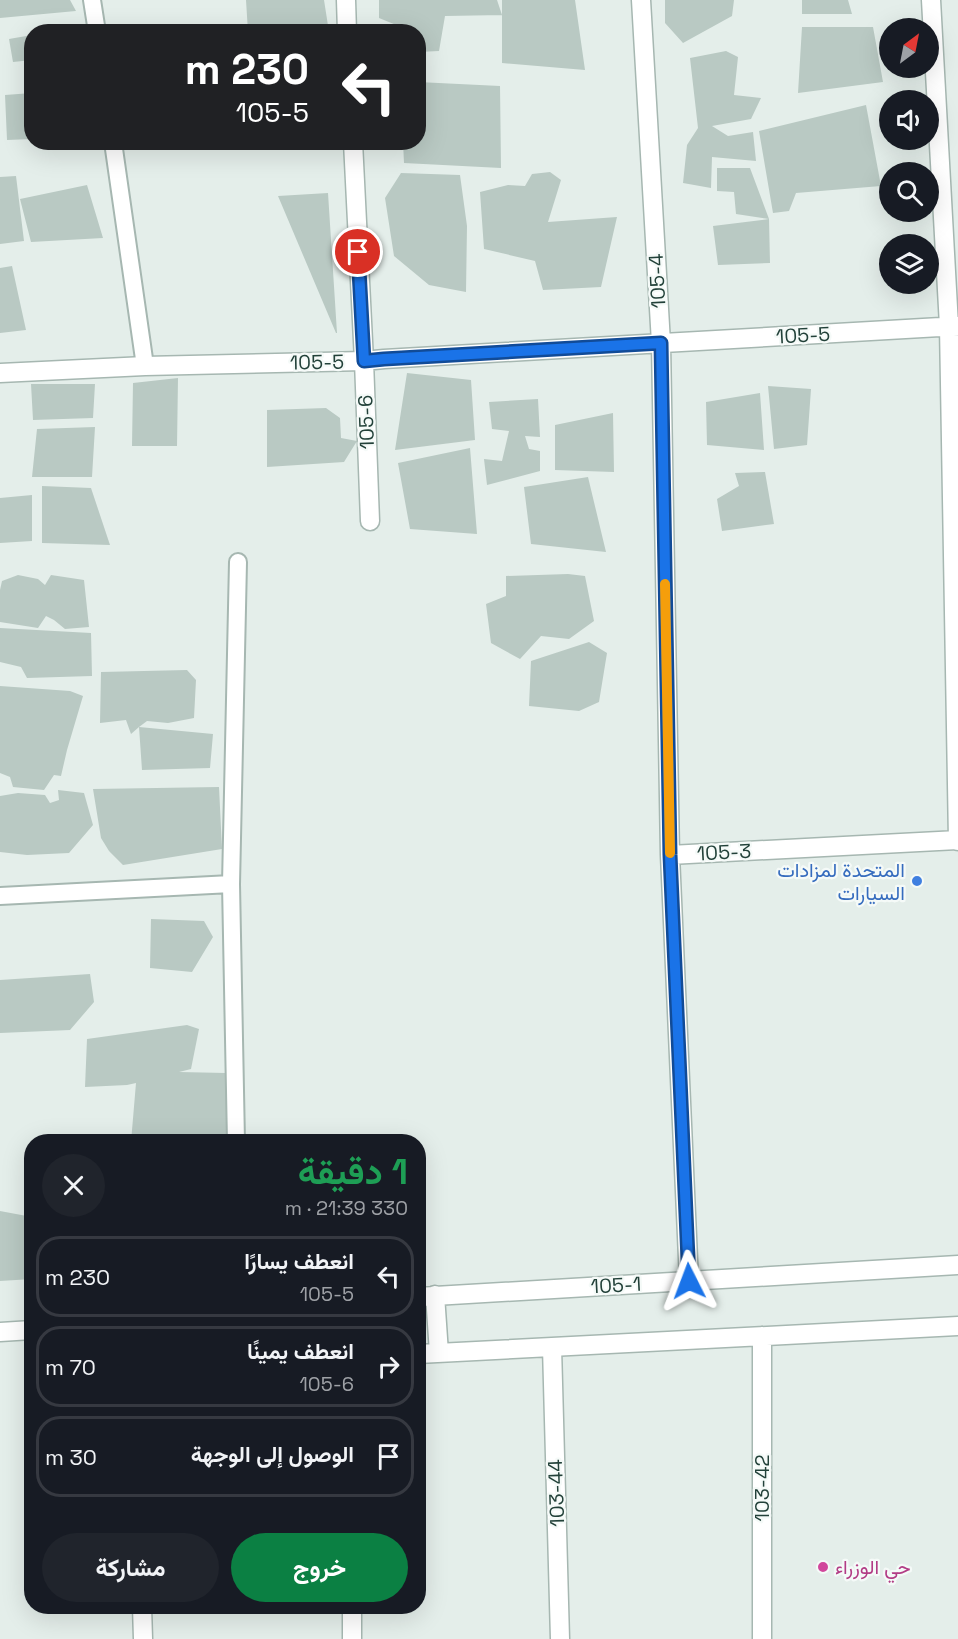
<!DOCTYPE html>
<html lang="ar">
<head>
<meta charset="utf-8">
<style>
	body { margin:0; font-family:"Space Grotesk",Vazirmatn,sans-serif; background:#20242c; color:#f1f3f6; direction:rtl; height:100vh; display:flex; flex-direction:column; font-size:22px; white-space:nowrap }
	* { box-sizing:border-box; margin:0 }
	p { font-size:20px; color:#9ea1a6 }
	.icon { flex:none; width:33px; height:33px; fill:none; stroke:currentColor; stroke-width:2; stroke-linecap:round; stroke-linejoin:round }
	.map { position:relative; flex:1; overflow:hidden; direction:ltr }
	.panel { position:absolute; left:24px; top:1134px; width:402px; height:480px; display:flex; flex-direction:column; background:#171b24; border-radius:24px; box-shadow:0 6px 24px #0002; direction:rtl }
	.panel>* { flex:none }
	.guide { position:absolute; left:24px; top:24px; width:402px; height:126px; border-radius:24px; box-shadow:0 6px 24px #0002; direction:rtl; background:#202124; color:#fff; overflow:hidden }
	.needle { width:39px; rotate:32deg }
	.controls { position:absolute; left:879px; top:18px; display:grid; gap:12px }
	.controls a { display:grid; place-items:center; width:60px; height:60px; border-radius:50%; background:#171b24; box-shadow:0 6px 24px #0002; font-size:30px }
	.pin { position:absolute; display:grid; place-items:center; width:51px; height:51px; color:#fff; margin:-26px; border:3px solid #fff; border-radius:50%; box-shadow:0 2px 6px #0007 }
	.me { position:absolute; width:66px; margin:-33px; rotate:357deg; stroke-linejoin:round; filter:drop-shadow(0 0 4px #0008) }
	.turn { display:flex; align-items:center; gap:21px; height:126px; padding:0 18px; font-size:27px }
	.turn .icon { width:78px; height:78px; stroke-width:2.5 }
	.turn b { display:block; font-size:42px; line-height:51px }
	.round { display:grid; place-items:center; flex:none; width:63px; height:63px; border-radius:32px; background:#20242c }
	.summary { display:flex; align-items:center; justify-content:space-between; height:102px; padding:0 18px }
	h1 { font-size:36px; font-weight:700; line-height:45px; color:#1e9e55 }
	.cta { display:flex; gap:12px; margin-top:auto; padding:12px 18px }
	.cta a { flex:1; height:69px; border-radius:36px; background:#0b8043; color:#fff; font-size:24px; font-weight:700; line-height:69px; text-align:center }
	.cta a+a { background:#20242c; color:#f1f3f6 }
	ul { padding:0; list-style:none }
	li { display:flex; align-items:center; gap:18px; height:81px; margin:0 12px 9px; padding:0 6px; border:3px solid #363941; border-radius:24px }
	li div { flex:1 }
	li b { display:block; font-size:22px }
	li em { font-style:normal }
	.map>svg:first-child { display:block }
</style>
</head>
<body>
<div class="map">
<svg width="958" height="1639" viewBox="0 0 958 1639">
	<rect width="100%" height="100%" fill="#e4eeea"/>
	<path fill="#b9c9c3" d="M0,0H70L76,11L0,18Z
		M246,0H324L329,32H248Z
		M379,0H497L502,15L445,16L439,51L418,52V32H406V29L379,18Z
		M502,0H575L585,70L502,63Z
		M665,0H734L732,16L683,43L665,23Z
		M802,0H848L852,14H802Z
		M802,27H873L883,82L798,93Z
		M32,35V60L13,62L9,39Z
		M726,51L738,57L734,95L761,98L751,119L712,126L728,136L753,132L756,161L712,157L711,188L683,183L687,145L698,128L690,58Z
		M418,82L500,86L501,168L404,163L403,142H418Z
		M32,93V139L7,140L5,95Z
		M866,105L881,186L796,193L789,211L773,213L759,131Z
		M717,168H750L769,219L736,214L734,192L717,191Z
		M550,172L561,180L548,222L617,217L601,287L543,290L535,261L484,249L480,192L508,185L525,186L532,174Z
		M401,173L460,175L467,226L466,292L429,285L394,256L385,198Z
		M16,176L24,241L0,244V177Z
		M87,185L103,238L31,242L20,199Z
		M328,193L337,333H336L278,196Z
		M769,219L770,263L718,265L713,226Z
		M12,266L26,330L0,333V268Z
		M407,373L471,380L475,440L395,450Z
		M178,378L177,446H132L133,383Z
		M31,384H95L93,418L33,420Z
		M768,386L811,389L807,445L774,449Z
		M760,393L764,450L707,445L706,402Z
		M538,399L540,437L525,436L529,449L540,451V471L487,485L484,459L502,461L509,431L492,429L489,402Z
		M326,408L340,418L341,438L357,441L344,462L267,467V410Z
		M613,413L614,472L555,470V425Z
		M95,427L92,477H32L37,429Z
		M470,448L477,534L410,529L398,463Z
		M765,472L774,524L722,531L717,499L739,486L735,473Z
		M588,477L606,552L531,544L524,487Z
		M42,486L91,488L110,545L42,543Z
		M32,495V541L0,543V498Z
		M568,574L585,576L594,621L569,639L541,636L520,659L491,643L486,604L506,596V576Z
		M18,575L38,579L45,585L51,575L84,580L89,627L65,629L54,620L46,616L38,628L0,622V590L2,581Z
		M0,628L91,633L92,676L27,678L21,667L0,662Z
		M589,642L607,653L599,702L579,711L529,706L531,661Z
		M187,670L196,680L194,718L168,723L147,721L139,727L213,734L210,768L142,770L139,727L131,734L126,720L100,723L101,672Z
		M0,686L70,691L83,696L67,750L61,776L54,775L44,790L13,787L10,777L0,773Z
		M219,787L222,849L123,865L109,851L101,838L93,789Z
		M58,790L84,793L93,825L69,853L27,855L0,852V796L18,793L45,795L50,803L59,800Z
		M151,919L204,921L213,937L192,972L150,968Z
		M90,974L94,1002L70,1030L0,1033V980Z
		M187,1025L199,1029L191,1069L179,1072L226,1073L227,1142H131L136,1083L127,1085L85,1087L87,1039Z
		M0,1211L32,1217V1279L0,1281Z"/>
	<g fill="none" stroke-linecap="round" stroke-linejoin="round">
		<defs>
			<path id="service" d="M92,0L97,32
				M113,142L145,366
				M0,896L231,884
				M236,1142L231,884L238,562"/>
			<path id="minor" d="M346,0L347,32
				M641,0L661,343L670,855L689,1281
				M931,0L949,326L958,841
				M353,142L364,361L370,521
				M0,373L145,366L364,361L384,359L958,326
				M670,855L958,840
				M435,1295L439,1353
				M418,1297L958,1265
				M0,1332L32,1330
				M552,1347L560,1639
				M418,1354L958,1326
				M142,1606L143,1639
				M352,1606V1639
				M762,1639V1336"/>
		</defs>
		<use href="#service" stroke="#a6b7b1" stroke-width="20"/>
		<use href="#minor" stroke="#a6b7b1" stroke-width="21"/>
		<use href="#service" stroke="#fff" stroke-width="16"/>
		<use href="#minor" stroke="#fff" stroke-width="18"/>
	</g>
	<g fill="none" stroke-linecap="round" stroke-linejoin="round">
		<defs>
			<path id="route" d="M358,252L364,361L384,359L661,343L670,855L689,1281"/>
		</defs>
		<use href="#route" stroke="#114b97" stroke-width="15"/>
		<use href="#route" stroke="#1a73e8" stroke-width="10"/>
		<path stroke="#f59e0b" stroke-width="10" d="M665,584L670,853"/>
	</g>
	<circle fill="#3f7fe0" stroke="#f5faf8" stroke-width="2" cx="917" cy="881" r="6"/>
	<circle fill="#d1479c" stroke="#f5faf8" stroke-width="2" cx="823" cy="1567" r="6"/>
	<g text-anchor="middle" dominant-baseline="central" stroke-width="4.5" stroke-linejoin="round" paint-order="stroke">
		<g font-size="20" fill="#224139" stroke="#f5faf8">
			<text transform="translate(657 281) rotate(-93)">105-4</text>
			<text transform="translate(803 335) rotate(-3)">105-5</text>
			<text transform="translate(317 362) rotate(-1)">105-5</text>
			<text transform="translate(366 422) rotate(-92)">105-6</text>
			<text transform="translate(724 852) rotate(-3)">105-3</text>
			<text transform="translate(616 1285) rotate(-3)">105-1</text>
			<text transform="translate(762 1488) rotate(-90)">103-42</text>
			<text transform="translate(556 1493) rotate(-92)">103-44</text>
		</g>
		<g font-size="20" fill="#366cbe" stroke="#f5faf8" text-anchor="end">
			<text x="905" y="870">المتحدة لمزادات<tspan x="905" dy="23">السيارات</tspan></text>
		</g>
		<g font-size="20" fill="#b23c85" stroke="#f5faf8" text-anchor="start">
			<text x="835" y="1567">حي الوزراء</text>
		</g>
	</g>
</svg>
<div class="controls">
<a><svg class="needle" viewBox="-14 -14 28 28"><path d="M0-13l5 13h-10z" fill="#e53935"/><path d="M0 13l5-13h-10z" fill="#9ea1a6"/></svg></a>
<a><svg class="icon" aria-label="sound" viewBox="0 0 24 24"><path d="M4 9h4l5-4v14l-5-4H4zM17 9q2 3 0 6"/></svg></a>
<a><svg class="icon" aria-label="search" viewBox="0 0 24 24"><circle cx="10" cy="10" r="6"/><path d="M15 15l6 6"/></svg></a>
<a><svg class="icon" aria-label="layers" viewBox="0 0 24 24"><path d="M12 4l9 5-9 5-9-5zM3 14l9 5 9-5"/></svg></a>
</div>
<div class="pin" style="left:358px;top:252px;background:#d93025"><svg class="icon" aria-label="arrive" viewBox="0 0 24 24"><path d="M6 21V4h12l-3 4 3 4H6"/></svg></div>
<svg class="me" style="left:689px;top:1281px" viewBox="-20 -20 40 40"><path d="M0-17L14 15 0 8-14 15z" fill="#1a73e8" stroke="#fff" stroke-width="4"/></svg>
<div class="guide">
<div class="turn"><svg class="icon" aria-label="left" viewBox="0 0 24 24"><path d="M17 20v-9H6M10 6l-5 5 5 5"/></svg><div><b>230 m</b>105-5</div></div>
</div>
<section class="panel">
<div class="summary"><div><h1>1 دقيقة</h1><p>330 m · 21:39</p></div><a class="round"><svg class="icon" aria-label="close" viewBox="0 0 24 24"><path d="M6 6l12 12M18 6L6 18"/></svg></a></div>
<ul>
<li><svg class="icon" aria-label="left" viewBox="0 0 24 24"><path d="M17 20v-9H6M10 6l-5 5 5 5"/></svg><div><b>انعطف يسارًا</b><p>105-5</p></div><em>230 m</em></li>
<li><svg class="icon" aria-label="right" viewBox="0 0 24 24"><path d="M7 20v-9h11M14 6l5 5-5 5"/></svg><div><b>انعطف يمينًا</b><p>105-6</p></div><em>70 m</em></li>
<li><svg class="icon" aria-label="arrive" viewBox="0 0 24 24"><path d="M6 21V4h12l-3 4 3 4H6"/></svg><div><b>الوصول إلى الوجهة</b></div><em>30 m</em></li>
</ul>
<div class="cta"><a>خروج</a><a>مشاركة</a></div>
</section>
</div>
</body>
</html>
